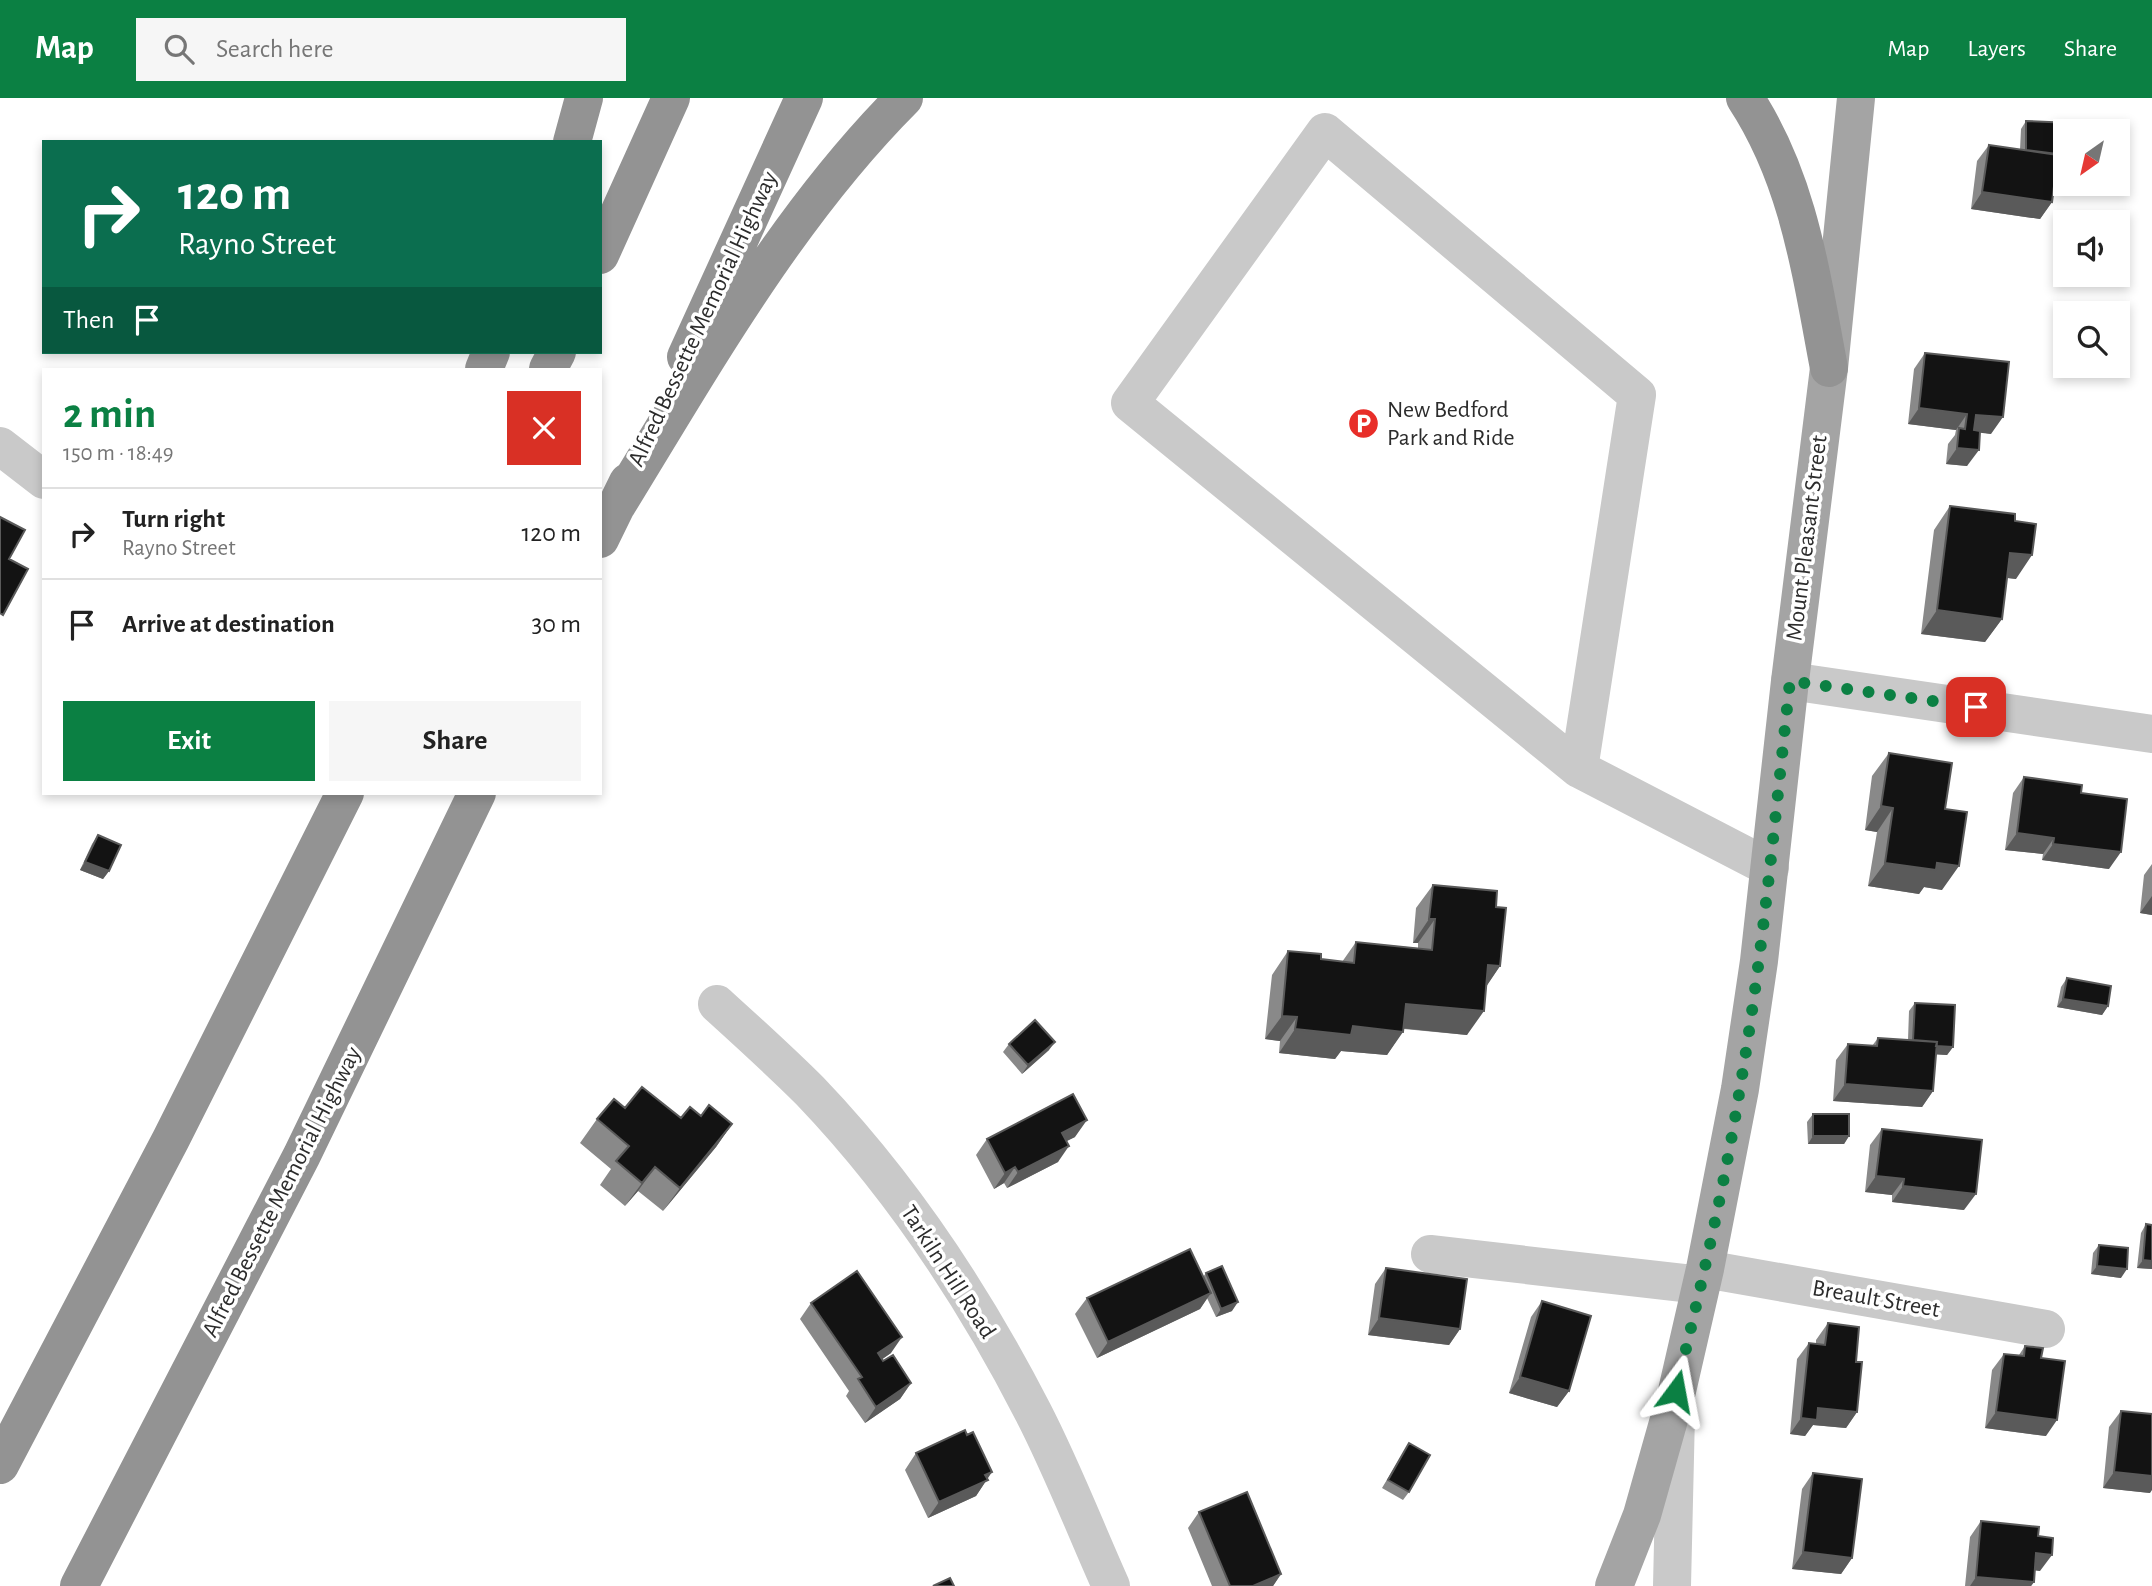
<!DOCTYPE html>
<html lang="en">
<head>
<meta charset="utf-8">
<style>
	body { margin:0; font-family:"Alegreya Sans",sans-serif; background:#f6f6f6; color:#222; height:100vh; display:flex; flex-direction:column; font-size:26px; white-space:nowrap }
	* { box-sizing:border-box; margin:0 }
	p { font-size:23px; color:#767676 }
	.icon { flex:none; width:38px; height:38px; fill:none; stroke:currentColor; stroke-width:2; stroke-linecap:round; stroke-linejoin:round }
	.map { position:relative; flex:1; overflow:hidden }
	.side { position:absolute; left:42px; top:270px; width:560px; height:427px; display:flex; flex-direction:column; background:#fff; border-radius:0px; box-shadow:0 4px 10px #0003 }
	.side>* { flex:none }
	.top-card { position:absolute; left:42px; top:42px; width:560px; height:214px; border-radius:0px; box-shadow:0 4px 10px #0003; background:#0b6e4f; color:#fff; overflow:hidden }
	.needle { width:46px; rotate:214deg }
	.controls { position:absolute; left:2053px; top:21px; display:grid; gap:14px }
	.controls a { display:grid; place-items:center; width:77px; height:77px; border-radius:0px; background:#fff; box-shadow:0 4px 10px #0003; font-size:35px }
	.pin { position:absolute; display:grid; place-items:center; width:60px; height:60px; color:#fff; margin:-30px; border-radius:14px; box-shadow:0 4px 10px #0006 }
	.me { position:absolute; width:77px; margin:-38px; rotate:13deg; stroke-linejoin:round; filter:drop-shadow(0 0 5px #0008) }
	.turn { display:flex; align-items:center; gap:24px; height:147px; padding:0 21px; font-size:32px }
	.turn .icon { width:91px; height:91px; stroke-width:2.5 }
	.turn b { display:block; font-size:49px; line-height:60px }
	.then { display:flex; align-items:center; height:66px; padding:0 21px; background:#0003; gap:14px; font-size:26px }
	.round { display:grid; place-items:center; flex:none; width:74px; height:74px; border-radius:0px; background:#f6f6f6 }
	.summary { display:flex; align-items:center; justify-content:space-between; height:119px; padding:0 21px }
	h1 { font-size:42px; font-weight:700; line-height:52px; color:#0b8043 }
	.cta { display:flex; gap:14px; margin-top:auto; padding:14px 21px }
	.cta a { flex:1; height:80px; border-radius:0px; background:#0b8043; color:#fff; font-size:28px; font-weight:700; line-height:80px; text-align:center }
	.cta a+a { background:#f6f6f6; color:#222 }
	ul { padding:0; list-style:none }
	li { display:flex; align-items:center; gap:21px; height:91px; padding:0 21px; border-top:2px solid #e0e0e0 }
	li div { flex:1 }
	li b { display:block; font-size:26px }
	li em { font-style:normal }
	header { display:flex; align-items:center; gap:42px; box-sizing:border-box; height:98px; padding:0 35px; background:#0b8043; color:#fff }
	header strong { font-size:33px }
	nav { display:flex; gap:38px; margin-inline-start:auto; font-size:24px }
	.search { width:490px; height:63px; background:#f6f6f6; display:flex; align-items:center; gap:18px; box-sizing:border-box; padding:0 24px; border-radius:0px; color:#767676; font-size:26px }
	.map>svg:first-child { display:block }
</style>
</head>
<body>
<header>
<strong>Map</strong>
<div class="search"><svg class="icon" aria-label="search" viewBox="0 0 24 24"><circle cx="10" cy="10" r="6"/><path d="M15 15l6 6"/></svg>Search here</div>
<nav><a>Map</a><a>Layers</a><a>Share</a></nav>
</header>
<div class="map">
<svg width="2152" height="1488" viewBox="0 0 2152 1488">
	<rect width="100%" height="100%" fill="#fff"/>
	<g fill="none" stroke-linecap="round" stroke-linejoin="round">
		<path stroke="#c9c9c9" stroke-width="38" d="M0,348L44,382
			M1790,583L2152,636
			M1579,671L1130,305L1325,34L1637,297L1579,671L1770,770
			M717,906C749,935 780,963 810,993C900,1087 974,1199 1033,1314C1062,1370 1085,1430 1111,1488
			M1430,1156L1701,1187
			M1705,1171L2046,1231
			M1672,1488L1676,1316"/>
		<path stroke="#a4a4a4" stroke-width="38" d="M1614,1488L1642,1417L1677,1293L1705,1171L1740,991L1759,863L1790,583L1829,270L1856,0"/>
		<path stroke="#939393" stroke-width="38" d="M1745,0C1799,82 1811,176 1829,270
			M572,44L584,0
			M600,157L671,0
			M686,259L804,0
			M484,271L491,254
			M548,271L557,254
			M617,407C703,267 787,117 904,0
			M600,441L628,384
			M0,1367L171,1041L345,695
			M79,1488L302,1057L477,695"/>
	</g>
	<path fill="#898989" d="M2026,23L2065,33V64L2064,65H2057L2052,104L2040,121L1971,111L1977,63L1989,47L2020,52L2021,31Z
		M1925,255L1991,336L1980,334L1967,368L1946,366L1948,346L1955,337L1956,332L1908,326L1914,271Z
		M1950,408L2015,423L2016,481L2007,480L2002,521L1985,544L1921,536L1934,432Z
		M1889,655L1945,711L1942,792L1924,789L1919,796L1868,788L1877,734L1865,732L1872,678Z
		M2024,679L2081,695L2109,771L2042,762L2043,756L2005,752L2013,695Z
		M98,737L109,773L103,781L80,772L92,746Z
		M2152,766V817L2140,815L2144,777Z
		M1433,787L1496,809L1500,868L1486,888L1467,937L1404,931L1387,957L1341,953L1335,961L1279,955L1280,943L1265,941L1272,877L1288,853L1321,861L1342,864L1356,844L1418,850V845H1413L1416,810Z
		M2067,880L2108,908L2102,917L2057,909L2061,889Z
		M1915,905L1953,949L1947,957L1936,956L1933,993L1922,1009L1833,1003L1836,962L1848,946L1872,948L1878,940L1908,942L1909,913Z
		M1009,946L1049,952L1022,976L1003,954Z
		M625,1010L681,1020L701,1018L732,1026L716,1049L663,1113L638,1093L625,1108L600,1087L611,1071L580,1045L597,1021Z
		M1813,1016L1849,1038L1844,1046H1808L1807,1024Z
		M1882,1031L1964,1112L1892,1104V1097L1865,1094L1870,1047Z
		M1075,1039L1066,1043L1058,1064L1007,1090L1004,1085L994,1091L976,1057L987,1041Z
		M2146,1126L2152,1127V1171L2137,1170L2141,1135Z
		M2099,1147L2121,1180L2091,1176L2093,1155Z
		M1386,1170L1460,1231L1449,1247L1368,1237L1375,1186Z
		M1206,1175L1232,1213L1216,1219L1207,1200L1200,1211L1097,1260L1075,1216L1087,1200L1203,1179Z
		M1542,1203L1569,1293L1557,1309L1509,1295L1531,1219Z
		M811,1205L891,1255L882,1261L883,1263L911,1285L900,1301L865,1325L846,1298L849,1293L800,1221Z
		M1828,1225L1856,1264L1857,1314L1846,1330L1813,1327L1805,1338L1790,1336L1797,1261L1809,1245L1816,1246V1242Z
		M2025,1248L2046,1338L1985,1330L1992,1272L2004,1256L2019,1257Z
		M2121,1313L2150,1395L2103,1390L2109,1329Z
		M1409,1345V1394L1403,1402L1382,1390Z
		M916,1355L987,1381L976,1398L928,1420L905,1372Z
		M1813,1375L1852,1460L1841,1476L1792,1471L1802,1391Z
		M1199,1414L1281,1476L1273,1488H1212L1188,1430Z
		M1981,1423L2038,1438L2040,1473L2035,1472L2034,1484L2031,1488H1965L1970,1439Z"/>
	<path fill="#5a5a5a" d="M2026,55L2065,57V64L2064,65L2020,64Z
		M1982,94L2052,104L2040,121L1971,111Z
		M1919,310L1967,316L1956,332L1908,326Z
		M1976,317L2003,319L1991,336L1965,333Z
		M1957,350L1979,352L1967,368L1946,366Z
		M2010,455L2032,457L2016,481L1993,478Z
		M1937,512L2002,521L1985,544L1921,536Z
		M1881,708L1893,710L1877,734L1865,732Z
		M2017,735L2054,740L2043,756L2005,752Z
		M2053,746L2121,754L2109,771L2042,762Z
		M85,764L109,773L103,781L80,772Z
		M1885,765H1937L1959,768L1942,792L1924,789L1919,796L1868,788Z
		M2152,798V817L2140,815Z
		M1429,821H1435L1418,845H1413Z
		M1488,867L1500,868L1484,892Z
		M2063,901L2108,908L2102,917L2057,909Z
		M1406,906L1484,913L1467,937L1390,929Z
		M1282,918L1297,919L1280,943L1265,941Z
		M1353,928L1403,934L1387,957L1341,953L1335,961L1279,955L1295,931Z
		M1055,944L1049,952L1022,976L1028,967Z
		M1913,947L1953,949L1947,957L1907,955Z
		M1845,986L1933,993L1922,1009L1833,1003Z
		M1087,1022L1075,1039L1051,1051L1062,1035Z
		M732,1026L716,1049L663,1113L680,1090Z
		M1813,1038H1849L1844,1046H1808Z
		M1069,1048L1058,1064L1007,1090L1018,1074Z
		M655,1069L638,1093L625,1108L642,1085Z
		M1015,1069L1004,1085L994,1091L1005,1075Z
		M1876,1078L1904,1081L1892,1097L1865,1094Z
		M1903,1088L1976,1096L1964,1112L1892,1104Z
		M2143,1162L2152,1163V1171L2137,1170Z
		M2097,1168L2127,1171L2121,1180L2091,1176Z
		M1211,1195L1200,1211L1097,1260L1108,1244Z
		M1238,1204L1232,1213L1216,1219L1221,1211Z
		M1379,1220L1460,1231L1449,1247L1368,1237Z
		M902,1239L891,1255L867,1272L878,1255Z
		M1520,1279L1569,1293L1557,1309L1509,1295Z
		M911,1285L900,1301L865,1325L876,1309Z
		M1818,1310L1857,1314L1846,1330L1813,1327L1805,1338L1790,1336L1801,1320Z
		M1996,1314L2057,1322L2046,1338L1985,1330Z
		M992,1374L976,1398L928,1420L939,1404Z
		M2114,1374L2152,1378V1392L2150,1395L2103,1390Z
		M1803,1454L1852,1460L1841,1476L1792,1471Z
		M2036,1455L2052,1457L2040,1473L2025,1471Z
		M1281,1476L1273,1488H1253Z
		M1976,1479L2034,1484L2031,1488H1970Z"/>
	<path fill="#131313" stroke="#5a5a5a" stroke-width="2" d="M2026,23L2071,25L2070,33H2065V57L2026,52Z
		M1989,47L2058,57L2052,104L1982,94Z
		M1925,255L2009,264L2003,319L1976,317L1974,332L1980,333L1979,352L1957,350L1959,330L1965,331L1967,316L1919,310Z
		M1950,408L2015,416V423L2036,426L2032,457L2010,455L2002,521L1937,512Z
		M0,419L25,432L9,461L28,471L3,517L0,515Z
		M1889,655L1952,665L1945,711L1967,714L1959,768L1937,765L1936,772L1885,765L1893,710L1881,708Z
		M2024,679L2082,687L2081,695L2127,701L2121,754L2053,746L2054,740L2017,735Z
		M98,737L121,747L109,773L85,764Z
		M1433,787L1497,793L1496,809L1506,810L1500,868L1488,867L1484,913L1406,906L1403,934L1353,928L1351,937L1295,931L1297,919L1282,918L1288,853L1321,856V861L1354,865L1356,844L1432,852L1435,821H1429Z
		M2067,880L2111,888L2108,908L2063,901Z
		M1915,905L1955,907L1953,949L1936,948L1937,944L1913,942Z
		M1035,922L1055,944L1028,967L1009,946Z
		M1878,940L1937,944L1933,993L1845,986L1848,946L1877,948Z
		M642,989L681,1020L690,1009L701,1018L709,1007L732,1026L680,1090L655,1069L642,1085L616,1063L629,1048L597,1021L614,1001L625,1010Z
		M1073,996L1087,1022L1062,1035L1069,1048L1018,1074L1015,1069L1005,1075L987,1041Z
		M1813,1016H1849V1038H1813Z
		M1882,1031L1982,1042L1976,1096L1903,1088L1904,1081L1876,1078Z
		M2146,1126L2152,1127V1163L2143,1162Z
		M2099,1147L2128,1150L2127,1171L2097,1168Z
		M1190,1151L1211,1195L1108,1244L1087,1200Z
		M1222,1168L1238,1204L1221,1211L1206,1175Z
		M1386,1170L1467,1181L1460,1231L1379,1220Z
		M857,1173L902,1239L878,1255L883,1263L893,1257L911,1285L876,1309L858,1281L862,1279L811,1205Z
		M1542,1203L1591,1218L1569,1293L1520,1279Z
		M1828,1225L1859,1229L1856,1264H1862L1857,1314L1818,1310L1817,1322L1801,1320L1809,1245L1825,1247Z
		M2025,1248L2043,1250L2041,1260L2065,1263L2057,1322L1996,1314L2004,1256L2024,1258Z
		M2121,1313L2152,1316V1378L2114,1374Z
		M965,1332L967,1337L973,1334L992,1374L985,1377L988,1382L939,1404L916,1355Z
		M1409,1345L1430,1357L1409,1394L1388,1382Z
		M1813,1375L1862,1381L1852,1460L1803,1454Z
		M1247,1394L1281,1476L1253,1488H1230L1199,1414Z
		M1981,1423L2039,1429L2038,1438L2053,1440L2052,1457L2036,1455L2034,1484L1976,1479Z
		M950,1480L954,1488H933Z"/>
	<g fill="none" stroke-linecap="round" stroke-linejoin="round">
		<path stroke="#0b8043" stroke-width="12" stroke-dasharray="0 21.6" d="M1676,1293C1700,1192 1724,1092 1740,990C1763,855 1775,719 1790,583L1976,609"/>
	</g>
	<defs>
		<symbol id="parking-disc" viewBox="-11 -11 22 22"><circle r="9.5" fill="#e82e29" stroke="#fff"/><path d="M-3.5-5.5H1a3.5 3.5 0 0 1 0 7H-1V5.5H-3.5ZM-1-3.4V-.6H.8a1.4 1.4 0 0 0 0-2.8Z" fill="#fff"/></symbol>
	</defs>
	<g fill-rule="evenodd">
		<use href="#parking-disc" x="1346" y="308" width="35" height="35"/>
	</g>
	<g text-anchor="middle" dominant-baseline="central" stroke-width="7" stroke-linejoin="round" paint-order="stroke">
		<g font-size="24" fill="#2c2c2c" stroke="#fff">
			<text transform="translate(703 221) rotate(-65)">Alfred Bessette Memorial Highway</text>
			<text transform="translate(1807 440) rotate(-83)">Mount Pleasant Street</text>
			<text transform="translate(282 1094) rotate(-63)">Alfred Bessette Memorial Highway</text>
			<text transform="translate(948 1174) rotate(57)">Tarkiln Hill Road</text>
			<text transform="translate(1876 1201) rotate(10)">Breault Street</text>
		</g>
		<g font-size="24" fill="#2c2c2c" stroke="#fff" text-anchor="start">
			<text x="1387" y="312">New Bedford<tspan x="1387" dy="28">Park and Ride</tspan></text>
		</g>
	</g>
</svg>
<div class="controls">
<a><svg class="needle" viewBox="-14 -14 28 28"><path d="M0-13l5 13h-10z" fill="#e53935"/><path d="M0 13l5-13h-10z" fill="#767676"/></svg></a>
<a><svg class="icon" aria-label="sound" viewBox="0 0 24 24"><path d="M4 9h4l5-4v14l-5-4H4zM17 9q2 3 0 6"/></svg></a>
<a><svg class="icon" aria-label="search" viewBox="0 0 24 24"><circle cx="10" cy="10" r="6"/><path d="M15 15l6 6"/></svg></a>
</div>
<div class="pin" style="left:1976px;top:609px;background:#d93025"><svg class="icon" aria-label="arrive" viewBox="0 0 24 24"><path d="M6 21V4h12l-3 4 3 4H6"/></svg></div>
<svg class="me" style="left:1676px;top:1293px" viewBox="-20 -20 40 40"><path d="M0-17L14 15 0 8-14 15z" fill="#0b8043" stroke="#fff" stroke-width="4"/></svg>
<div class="top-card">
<div class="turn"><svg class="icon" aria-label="right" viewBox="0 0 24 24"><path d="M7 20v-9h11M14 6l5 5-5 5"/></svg><div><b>120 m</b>Rayno Street</div></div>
<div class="then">Then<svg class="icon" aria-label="arrive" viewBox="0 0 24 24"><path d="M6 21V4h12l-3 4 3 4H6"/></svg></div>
</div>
<section class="side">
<div class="summary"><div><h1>2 min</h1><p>150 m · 18:49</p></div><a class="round" style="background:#d93025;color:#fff"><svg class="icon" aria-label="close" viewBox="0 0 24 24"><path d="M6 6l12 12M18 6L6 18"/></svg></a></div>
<ul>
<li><svg class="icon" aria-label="right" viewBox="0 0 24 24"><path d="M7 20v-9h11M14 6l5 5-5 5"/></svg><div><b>Turn right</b><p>Rayno Street</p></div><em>120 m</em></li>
<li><svg class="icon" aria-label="arrive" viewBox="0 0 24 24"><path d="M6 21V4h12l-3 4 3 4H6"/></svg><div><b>Arrive at destination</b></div><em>30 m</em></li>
</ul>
<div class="cta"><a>Exit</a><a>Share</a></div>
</section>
</div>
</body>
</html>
